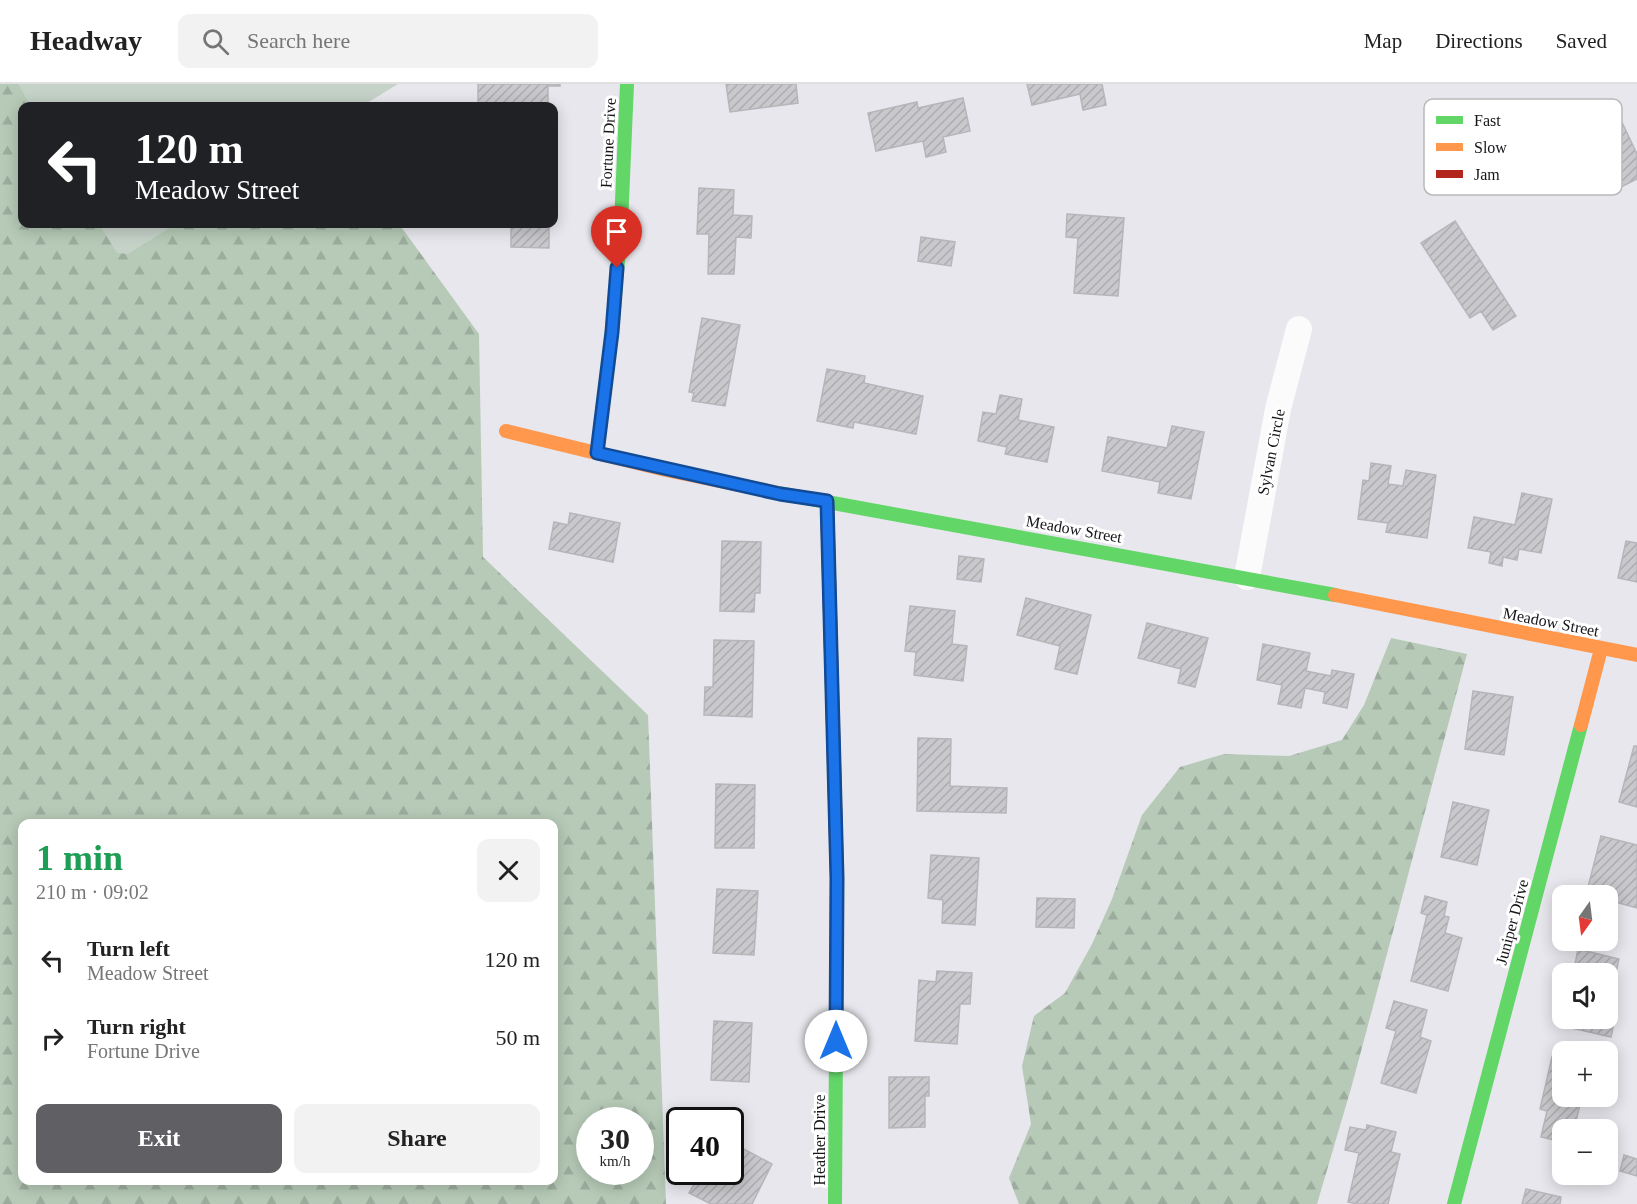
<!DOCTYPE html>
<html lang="en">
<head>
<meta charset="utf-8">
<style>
	body { margin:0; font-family:"Times New Roman",serif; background:#f2f2f2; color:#222; height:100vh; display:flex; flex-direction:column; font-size:22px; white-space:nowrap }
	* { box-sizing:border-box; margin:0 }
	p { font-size:20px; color:#767676 }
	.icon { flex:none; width:33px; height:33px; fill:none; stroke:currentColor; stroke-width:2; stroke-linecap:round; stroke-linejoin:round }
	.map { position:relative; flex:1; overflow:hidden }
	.details { position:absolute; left:18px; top:735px; width:540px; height:366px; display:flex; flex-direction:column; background:#fff; border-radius:12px; box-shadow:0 3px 15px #0003 }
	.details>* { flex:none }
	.banner { position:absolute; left:18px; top:18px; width:540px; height:126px; border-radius:12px; box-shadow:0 3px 15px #0003; background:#202124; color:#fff; overflow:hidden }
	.needle { width:39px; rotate:194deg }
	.controls { position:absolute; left:1552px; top:801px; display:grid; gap:12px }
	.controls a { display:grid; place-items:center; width:66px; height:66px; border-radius:12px; background:#fff; box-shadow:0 3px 15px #0003; font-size:30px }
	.speed { position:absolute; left:576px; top:1023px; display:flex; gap:12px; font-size:30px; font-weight:700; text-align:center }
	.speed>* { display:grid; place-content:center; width:78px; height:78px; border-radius:50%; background:#fff; box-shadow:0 3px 15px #0003; line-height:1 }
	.speed small { font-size:15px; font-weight:400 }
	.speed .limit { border:3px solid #111; border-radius:9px; background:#fff; color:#111 }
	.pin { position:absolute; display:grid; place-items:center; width:51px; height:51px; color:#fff; margin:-62px -26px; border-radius:50% 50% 50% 0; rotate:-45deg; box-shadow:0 0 6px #0007 }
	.pin .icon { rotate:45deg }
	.me { position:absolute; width:66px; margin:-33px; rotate:0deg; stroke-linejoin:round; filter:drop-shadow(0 0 4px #0008) }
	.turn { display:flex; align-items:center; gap:21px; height:126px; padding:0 18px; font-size:27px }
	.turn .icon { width:78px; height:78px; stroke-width:2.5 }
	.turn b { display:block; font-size:42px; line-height:51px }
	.round { display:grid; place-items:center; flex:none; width:63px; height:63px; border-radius:12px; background:#f2f2f2 }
	.head { display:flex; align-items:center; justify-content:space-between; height:102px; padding:0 18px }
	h1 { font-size:36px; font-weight:700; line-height:45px; color:#1e9e55 }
	.primary-button { display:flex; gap:12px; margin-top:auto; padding:12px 18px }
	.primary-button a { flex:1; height:69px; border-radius:12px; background:#5f5f64; color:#fff; font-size:24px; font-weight:700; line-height:69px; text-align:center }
	.primary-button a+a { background:#f2f2f2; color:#222 }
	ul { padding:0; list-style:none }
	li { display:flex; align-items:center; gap:18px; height:78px; padding:0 18px }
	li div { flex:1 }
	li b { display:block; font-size:22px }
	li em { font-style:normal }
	header { display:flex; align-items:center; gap:36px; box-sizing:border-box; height:84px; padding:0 30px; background:#fff; border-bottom:2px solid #e0e0e0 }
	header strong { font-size:28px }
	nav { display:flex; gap:33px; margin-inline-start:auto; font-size:21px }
	.search { width:420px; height:54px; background:#f2f2f2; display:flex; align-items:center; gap:15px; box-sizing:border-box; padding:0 21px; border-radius:12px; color:#767676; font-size:22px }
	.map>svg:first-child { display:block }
</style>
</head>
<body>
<header>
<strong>Headway</strong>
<div class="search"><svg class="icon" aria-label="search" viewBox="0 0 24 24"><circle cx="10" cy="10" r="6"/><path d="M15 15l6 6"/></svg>Search here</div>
<nav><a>Map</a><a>Directions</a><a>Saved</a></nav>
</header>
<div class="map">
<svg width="1637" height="1120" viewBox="0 0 1637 1120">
	<defs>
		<pattern id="forest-firs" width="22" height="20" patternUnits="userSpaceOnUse" patternTransform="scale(1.5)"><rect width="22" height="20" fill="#b6cab7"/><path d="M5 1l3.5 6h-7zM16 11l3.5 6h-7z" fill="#9cad9d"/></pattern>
		<pattern id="building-hatch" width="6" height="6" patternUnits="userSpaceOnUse" patternTransform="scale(1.5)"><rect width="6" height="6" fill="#c9c9cd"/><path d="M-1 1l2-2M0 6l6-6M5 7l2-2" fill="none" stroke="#acacaf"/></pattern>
	</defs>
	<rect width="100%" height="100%" fill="#e7e7ed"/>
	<path fill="url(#forest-firs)" fill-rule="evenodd" d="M0,0H351L355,22H22V140H399L479,250L483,473L648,631L666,1120H0ZM22,740H554V1096H22ZM590,1036H640V1088H590Z
		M1391,554L1467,570L1352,1001L1317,1120H1019L1009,1094L1031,1040L1022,982L1034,932L1065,909L1092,860L1112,815L1142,731L1180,683L1224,670L1289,672L1342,656L1364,621Z"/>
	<path fill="#c5d2c8" d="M18,0H398L362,22H31Z
		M99,140H176L128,170L117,169Z"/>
	<path fill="url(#building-hatch)" stroke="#b6b6ba" stroke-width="1.5" d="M478,0H560V2H548V22H478Z
		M726,0H796L798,19L730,28Z
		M1027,0H1102L1106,21L1083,26L1080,10L1032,21Z
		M963,14L970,47L943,53L946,68L926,73L923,57L876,67L868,29L917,18L918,24Z
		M1619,32L1637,70V95L1613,107L1585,48Z
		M699,104L734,106L733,131L752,132L751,154L736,153L734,190H708L709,150H697Z
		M1067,130L1124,134L1118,212L1074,209L1078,154L1066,153Z
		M1455,137L1516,232L1493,246L1481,227L1470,234L1421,159Z
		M511,140H549V164L511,163Z
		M921,153L955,158L951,182L918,177Z
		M702,234L740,241L725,322L692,317L694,309L689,308Z
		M827,285L865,292L864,299L923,312L916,350L854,338L853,344L817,337Z
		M1000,311L1022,315L1018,336L1054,343L1047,378L1005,370L1007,363L978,357L983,328L996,330Z
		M1172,342L1204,348L1191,415L1158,409L1160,398L1102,387L1108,353L1167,364Z
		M1371,379L1391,382L1388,400L1403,402L1406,386L1436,391L1427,454L1386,448L1388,439L1358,435L1363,396L1369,397Z
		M1522,409L1552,415L1541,469L1519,465L1517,476L1503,473L1502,482L1489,479L1491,468L1468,464L1474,433L1515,441Z
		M570,429L620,439L613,478L549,465L554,438L568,441Z
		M722,457L761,458L760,509H755L754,528L720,527Z
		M1626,457L1637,459V498L1618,494Z
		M959,472L984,475L981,498L957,495Z
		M1026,514L1091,531L1077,590L1055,585L1060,562L1017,551Z
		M910,522L955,527L952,560L967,562L963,597L914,591L916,568L905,567Z
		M1147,539L1208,554L1195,603L1178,599L1181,585L1138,574Z
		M714,556L754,557L752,633L704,631L705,603H713Z
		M1263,560L1310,569L1306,587L1331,592L1332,586L1354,590L1347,624L1323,619L1325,608L1305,604L1301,624L1278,620L1282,601L1257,596Z
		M1473,607L1513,613L1504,671L1465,665Z
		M918,654L951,655L950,702L1007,704L1006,729L917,727Z
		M1634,662H1637V723L1619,718Z
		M716,700L755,701L754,764H715Z
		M1453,718L1489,726L1477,781L1441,773Z
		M1601,752L1637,761V824L1608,816V812L1586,811Z
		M931,771L979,774L975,841L942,839L943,816L928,814Z
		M717,805L758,807L754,871L713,869Z
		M1425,812L1447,818L1444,832L1449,833L1445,849L1462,854L1448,907L1411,897L1427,831L1421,829Z
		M1037,814L1075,815L1074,844L1036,843Z
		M1578,865L1619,875L1608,922V890H1573Z
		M937,887L972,889L970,920H960L957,960L915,957L919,896L936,898Z
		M1394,917L1427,926L1420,953L1431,957L1416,1009L1381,999L1396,947L1386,944Z
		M1608,923L1617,925L1611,953L1567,943L1569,934H1608Z
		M714,937L752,939L749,998L711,996Z
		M1552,973L1563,976V1012H1582L1574,1046H1563V1058L1541,1053L1547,1027L1540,1025Z
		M1608,986L1614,988L1608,1014L1602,1012H1608Z
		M889,993H929V1012H925V1043L889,1044Z
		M1367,1041L1396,1048L1391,1068L1400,1070L1388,1120H1357L1348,1118L1359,1069L1345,1066L1350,1043L1366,1046Z
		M738,1062L772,1080L752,1120H711L689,1109L701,1088L724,1089L730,1088V1076Z
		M1624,1071L1637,1075V1092L1620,1087Z
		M1526,1105L1561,1113L1560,1120H1522Z"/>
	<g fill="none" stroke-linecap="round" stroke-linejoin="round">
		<path stroke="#fbfbfc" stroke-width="26" d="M1247,493L1278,325L1299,245"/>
		<path stroke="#63d668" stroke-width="14" d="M597,369L612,248L621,140L627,0
			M778,409L1335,511
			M835,1120L837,793
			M1454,1120L1581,641"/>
		<path stroke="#ff974d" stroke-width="14" d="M506,347L666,386L778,409
			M1335,511L1637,571
			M1581,641L1601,565"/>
		<path stroke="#b3261e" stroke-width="14" d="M827,417L837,793"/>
	</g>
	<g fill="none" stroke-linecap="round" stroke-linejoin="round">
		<defs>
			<path id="route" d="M617,184L612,248L597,369L780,410L827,417L837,794L836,957"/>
		</defs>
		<use href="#route" stroke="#114b97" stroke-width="15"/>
		<use href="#route" stroke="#1a73e8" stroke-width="10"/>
	</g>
	<g text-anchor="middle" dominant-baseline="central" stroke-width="6" stroke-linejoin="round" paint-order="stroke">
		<g font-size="16" fill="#16161a" stroke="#fff">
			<text transform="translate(608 59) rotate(-87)">Fortune Drive</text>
			<text transform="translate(1271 368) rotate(-79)">Sylvan Circle</text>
			<text transform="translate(1074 445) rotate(10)">Meadow Street</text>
			<text transform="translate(1551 538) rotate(11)">Meadow Street</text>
			<text transform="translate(1512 838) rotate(-75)">Juniper Drive</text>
			<text transform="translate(819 1056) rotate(-90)">Heather Drive</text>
		</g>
	</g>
	<rect x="1424" y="15" width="198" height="96" rx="9" fill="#fff" stroke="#b9b9ba" stroke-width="1.5"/>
	<rect x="1436" y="32" width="27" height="8" fill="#63d668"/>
	<rect x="1436" y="59" width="27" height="8" fill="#ff974d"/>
	<rect x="1436" y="86" width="27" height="8" fill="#b3261e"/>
	<g font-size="16" fill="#16161a">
		<text x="1474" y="42">Fast</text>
		<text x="1474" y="69">Slow</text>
		<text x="1474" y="96">Jam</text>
	</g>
</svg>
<div class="controls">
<a><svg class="needle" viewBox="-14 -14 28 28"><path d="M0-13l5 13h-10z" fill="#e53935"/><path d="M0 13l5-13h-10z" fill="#767676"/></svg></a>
<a><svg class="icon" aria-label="sound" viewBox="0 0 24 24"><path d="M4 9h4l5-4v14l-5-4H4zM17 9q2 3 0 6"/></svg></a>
<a>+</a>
<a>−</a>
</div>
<div class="speed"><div>30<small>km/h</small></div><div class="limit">40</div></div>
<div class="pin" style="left:617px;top:184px;background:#d93025"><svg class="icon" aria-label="arrive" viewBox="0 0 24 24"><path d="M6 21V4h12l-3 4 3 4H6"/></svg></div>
<svg class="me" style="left:836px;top:957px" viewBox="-20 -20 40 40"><circle r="19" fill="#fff"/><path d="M0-13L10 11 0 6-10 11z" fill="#1a73e8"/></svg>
<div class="banner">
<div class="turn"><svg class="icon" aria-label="left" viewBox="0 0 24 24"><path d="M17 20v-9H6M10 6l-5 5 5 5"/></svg><div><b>120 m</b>Meadow Street</div></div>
</div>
<section class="details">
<div class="head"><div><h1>1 min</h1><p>210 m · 09:02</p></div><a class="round"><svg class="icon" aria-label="close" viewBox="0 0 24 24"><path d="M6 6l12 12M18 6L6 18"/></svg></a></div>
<ul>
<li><svg class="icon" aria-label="left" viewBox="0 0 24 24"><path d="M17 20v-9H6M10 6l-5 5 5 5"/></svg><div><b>Turn left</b><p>Meadow Street</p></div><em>120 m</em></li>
<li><svg class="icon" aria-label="right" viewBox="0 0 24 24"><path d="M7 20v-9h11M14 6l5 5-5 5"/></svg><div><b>Turn right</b><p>Fortune Drive</p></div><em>50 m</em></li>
</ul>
<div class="primary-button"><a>Exit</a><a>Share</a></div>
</section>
</div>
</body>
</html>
